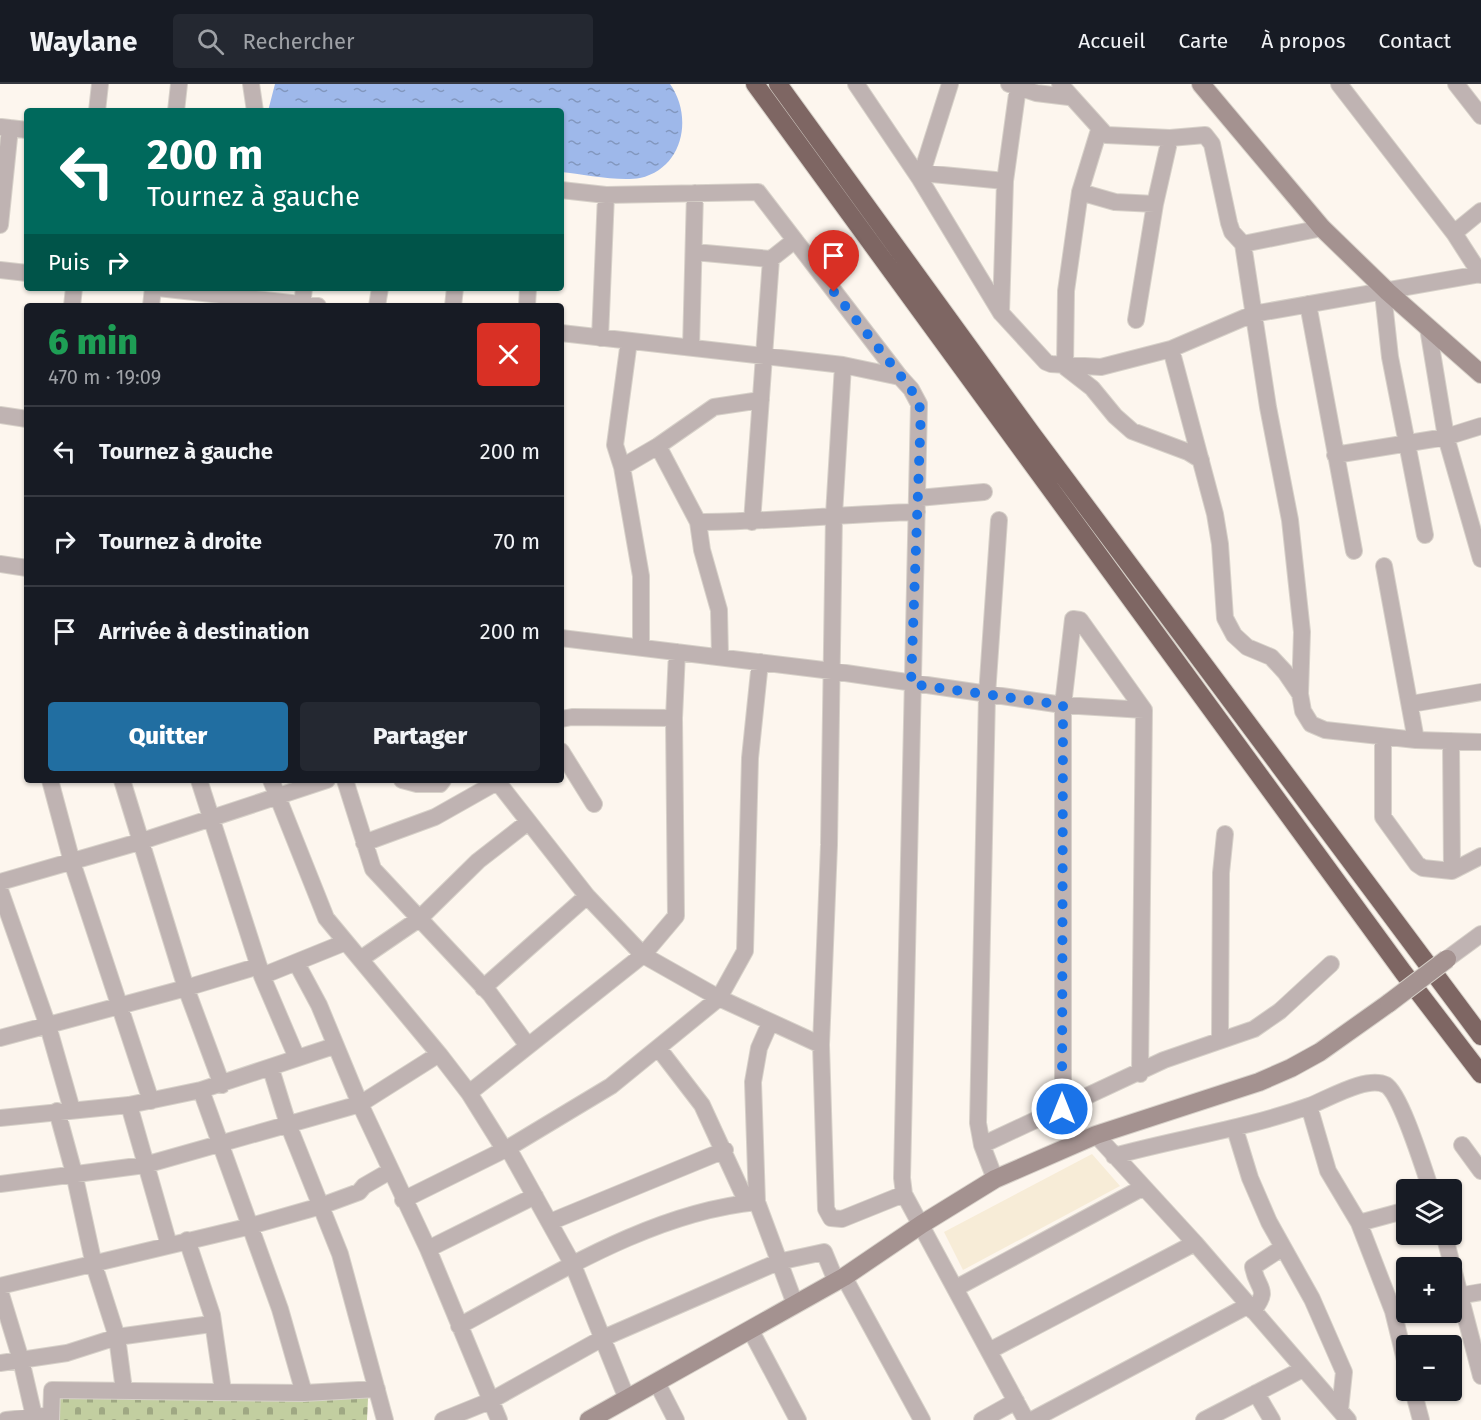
<!DOCTYPE html>
<html lang="fr">
<head>
<meta charset="utf-8">
<style>
	body { margin:0; font-family:"Fira Sans",sans-serif; background:#242831; color:#f1f3f6; height:100vh; display:flex; flex-direction:column; font-size:22px; white-space:nowrap }
	* { box-sizing:border-box; margin:0 }
	p { font-size:20px; color:#9ea1a6 }
	.icon { flex:none; width:33px; height:33px; fill:none; stroke:currentColor; stroke-width:2; stroke-linecap:round; stroke-linejoin:round }
	.map { position:relative; flex:1; overflow:hidden }
	.drawer { position:absolute; left:24px; top:219px; width:540px; height:480px; display:flex; flex-direction:column; background:#171b24; border-radius:6px; box-shadow:0 2px 4px #0004 }
	.drawer>* { flex:none }
	.top-card { position:absolute; left:24px; top:24px; width:540px; height:183px; border-radius:6px; box-shadow:0 2px 4px #0004; background:#00695c; color:#fff; overflow:hidden }
	.controls { position:absolute; left:1396px; top:1095px; display:grid; gap:12px }
	.controls a { display:grid; place-items:center; width:66px; height:66px; border-radius:6px; background:#171b24; box-shadow:0 2px 4px #0004; font-size:30px }
	.pin { position:absolute; display:grid; place-items:center; width:51px; height:51px; color:#fff; margin:-62px -26px; border-radius:50% 50% 50% 0; rotate:-45deg; box-shadow:0 0 6px #0007 }
	.pin .icon { rotate:45deg }
	.me { position:absolute; width:66px; margin:-33px; rotate:0deg; stroke-linejoin:round; filter:drop-shadow(0 0 4px #0008) }
	.turn { display:flex; align-items:center; gap:21px; height:126px; padding:0 24px; font-size:27px }
	.turn .icon { width:78px; height:78px; stroke-width:2.5 }
	.turn b { display:block; font-size:42px; line-height:51px }
	.then { display:flex; align-items:center; height:57px; padding:0 24px; background:#0003; gap:12px; font-size:22px }
	.round { display:grid; place-items:center; flex:none; width:63px; height:63px; border-radius:6px; background:#242831 }
	.summary { display:flex; align-items:center; justify-content:space-between; height:102px; padding:0 24px }
	h1 { font-size:36px; font-weight:800; line-height:45px; color:#1e9e55 }
	.cta { display:flex; gap:12px; margin-top:auto; padding:12px 24px }
	.cta a { flex:1; height:69px; border-radius:6px; background:#216ea1; color:#fff; font-size:24px; font-weight:800; line-height:69px; text-align:center }
	.cta a+a { background:#242831; color:#f1f3f6 }
	ul { padding:0; list-style:none }
	li { display:flex; align-items:center; gap:18px; height:90px; padding:0 24px; border-top:2px solid #363941 }
	li div { flex:1 }
	li b { display:block; font-size:22px }
	li em { font-style:normal }
	header { display:flex; align-items:center; gap:36px; box-sizing:border-box; height:84px; padding:0 30px; background:#171b24; border-bottom:2px solid #363941 }
	header strong { font-size:28px }
	nav { display:flex; gap:33px; margin-inline-start:auto; font-size:21px }
	.search { width:420px; height:54px; background:#242831; display:flex; align-items:center; gap:15px; box-sizing:border-box; padding:0 21px; border-radius:6px; color:#9ea1a6; font-size:22px }
	.map>svg:first-child { display:block }
</style>
</head>
<body>
<header>
<strong>Waylane</strong>
<div class="search"><svg class="icon" aria-label="search" viewBox="0 0 24 24"><circle cx="10" cy="10" r="6"/><path d="M15 15l6 6"/></svg>Rechercher</div>
<nav><a>Accueil</a><a>Carte</a><a>À propos</a><a>Contact</a></nav>
</header>
<div class="map">
<svg width="1481" height="1336" viewBox="0 0 1481 1336">
	<defs>
		<pattern id="cemetery-stones" width="16" height="16" patternUnits="userSpaceOnUse" patternTransform="scale(1.5)"><rect width="16" height="16" fill="#c2cea0"/><path d="M2 7V4a2 2 0 0 1 4 0v3zM10 15v-3a2 2 0 0 1 4 0v3z" fill="#9fa883"/></pattern>
		<pattern id="water-ripples" width="26" height="14" patternUnits="userSpaceOnUse" patternTransform="scale(1.5)"><rect width="26" height="14" fill="#9eb8ea"/><path d="M2 4q2-2 4 0t4 0M15 11q2-2 4 0t4 0" fill="none" stroke="#8297be"/></pattern>
	</defs>
	<rect width="100%" height="100%" fill="#fdf6ee"/>
	<path fill="#f7ecd7" d="M1092,1070L1120,1102L963,1186L944,1148Z"/>
	<path fill="url(#cemetery-stones)" d="M56,1311L368,1314L367,1336H58Z"/>
	<path fill="url(#water-ripples)" d="M275,0H670C693,32 684,84 640,94C619,98 583,90 561,88V27H268Z"/>
	<g fill="none" stroke-linecap="round" stroke-linejoin="round">
		<defs>
			<path id="street" d="M251,0L255,27
				M856,0L920,95L1001,229L1046,278L1051,280L1101,283L1171,265L1253,230L1480,190
				M1009,0L1036,9L1069,13
				M1060,0L1106,51L1170,54L1205,51L1212,60L1229,139L1232,148L1243,160L1268,323L1290,436L1302,548L1300,610
				M1339,0L1454,149L1481,191
				M1456,0L1481,32
				M97,27L100,0
				M176,27L179,0
				M1,43L27,46
				M922,89L1005,97
				M920,95L950,0
				M561,106L606,111L758,108L900,293
				M1080,108L1115,118L1155,120
				M0,141L10,44
				M1454,149L1481,127
				M1243,160L1322,144
				M694,168L771,175L795,156
				M0,186L27,189
				M158,204L318,222
				M1383,209L1390,273L1425,451
				M1308,220L1354,467
				M72,222L74,204
				M151,222L153,204
				M302,222L304,204
				M377,222L380,204
				M453,222L455,204
				M527,222L528,204
				M1001,229L1005,97L1018,3
				M1136,236L1155,120L1170,54
				M1428,244L1446,353L1481,475
				M561,249L843,281L900,293L911,305L919,320L902,1094L904,1110L1026,1336
				M600,254L606,111
				M629,257L615,361L622,383L641,492V562
				M691,264L695,109
				M1171,265L1215,430L1220,460L1225,534L1234,551L1247,563L1271,573L1285,588L1300,610L1303,627L1311,640L1325,646L1416,656L1481,658
				M843,281L834,431L829,761L821,961L826,1125L831,1134L842,1135L904,1110
				M1065,283L1066,207L1080,108L1099,46
				M1065,283L1092,304L1115,332L1132,347L1188,368L1201,376
				M0,331L27,335
				M658,362L698,438L702,466L719,526L720,573
				M1335,371L1446,353L1481,342
				M622,383L658,362L714,323L761,316
				M918,414L984,408
				M698,438C771,438 844,430 917,428
				M752,438L771,175
				M0,480L27,484
				M1384,482L1416,656
				M561,554L832,587L1063,621L1144,626L1140,990
				M1411,620L1481,608
				M561,635L572,633L674,634
				M1383,653V733L1417,780L1423,784L1452,787
				M1451,657L1452,787L1481,772
				M561,667L594,720
				M50,696L72,778L151,1017
				M122,696L186,904L222,1001
				M199,696L262,892L297,974
				M271,696L326,834L439,970L469,1009L504,1065
				M345,696L373,785L490,910L528,962
				M402,696L417,700H440L443,696
				M496,696L587,812L643,871L719,914L821,961
				M364,759L435,733L497,698
				M0,798L139,758L327,696
				M0,806L48,942L72,1026
				M362,874L419,835L478,777L528,738
				M1447,875L1481,850
				M297,880L319,921L360,1020L428,1165L499,1336
				M262,892L346,858
				M483,904L587,812
				M0,954L186,904L259,882
				M1220,956L1221,789L1225,750
				M659,965L702,1021L747,1119
				M271,985L288,1040L340,1170L385,1336
				M201,1006L280,1225L304,1309
				M469,1009L643,871L676,832L674,634L677,568
				M129,1021L169,1161
				M1309,1022L1328,1087L1359,1139L1393,1227L1407,1284
				M1063,1025V621L1073,535L1080,536L1144,626
				M57,1027L74,1089L94,1181L117,1253L124,1306
				M0,1034L129,1021L201,1006L334,962
				M1235,1045L1250,1094L1269,1138L1312,1215L1344,1288L1340,1326
				M1096,1051L1195,1159L1348,1336
				M982,1061L1164,976L1254,945L1280,927L1331,880
				M1462,1061L1481,1087
				M508,1064L573,1181L627,1315
				M1114,1072C1179,1054 1245,1045 1309,1022C1328,1015 1367,991 1386,1001C1401,1010 1424,1086 1431,1106
				M995,1095L982,1061L978,1039L987,611L999,436
				M0,1100L145,1081L360,1020L439,970
				M403,1116L508,1064L611,1002L719,914L745,867L750,674L760,578
				M757,1118L753,998L759,964L770,939
				M550,1138L725,1066
				M1359,1139L1407,1126
				M1444,1150L1481,1292
				M187,1156L212,1231L223,1307
				M428,1165L535,1112
				M844,1193L922,1336
				M0,1202L247,1143L321,1122L359,1108L364,1102L390,1087
				M956,1204L1142,1104
				M0,1207L21,1276L34,1332
				M1452,1213L1481,1208
				M1253,1227C1271,1204 1257,1206 1253,1183L1282,1164
				M459,1242C551,1193 651,1128 757,1118L795,1220
				M751,1247L798,1336
				M989,1267L1195,1159
				M0,1279L67,1269L117,1253L211,1240
				M657,1299L676,1336
				M1413,1306L1421,1336
				M1256,1309L1272,1336
				M6,1336L44,1332
				M51,1336L52,1306L304,1309L377,1305
				M443,1336L490,1317L601,1255L778,1178L824,1168L836,1197
				M982,1336L1016,1317
				M1032,1336L1249,1221
				M1204,1336L1303,1285"/>
			<path id="secondary" d="M1201,0L1322,144L1388,208L1481,290
				M589,1336L844,1193L922,1140L995,1095L1096,1051L1259,998L1291,984L1320,968L1389,919"/>
			<path id="highway" d="M755,0L1403,888L1481,990
				M778,0L1032,350L1481,952"/>
		</defs>
		<use href="#street" stroke="#d7d1c9" stroke-width="18"/>
		<use href="#secondary" stroke="#d7d1c9" stroke-width="20"/>
		<use href="#highway" stroke="#d7d1c9" stroke-width="20"/>
		<use href="#street" stroke="#bfb3b2" stroke-width="16"/>
		<use href="#secondary" stroke="#a49290" stroke-width="18"/>
		<use href="#highway" stroke="#7e6663" stroke-width="18"/>
		<defs>
			<path id="secondary-bridge" d="M1389,919L1447,875"/>
		</defs>
		<use href="#secondary-bridge" stroke="#d7d1c9" stroke-width="20" stroke-linecap="butt"/>
		<use href="#secondary-bridge" stroke="#a49290" stroke-width="18"/>
	</g>
	<g fill="none" stroke-linecap="round" stroke-linejoin="round">
		<path stroke="#1a73e8" stroke-width="10" stroke-dasharray="0 18" d="M834,208L911,305L921,326L911,600L1063,621L1062,1025"/>
	</g>
</svg>
<div class="controls">
<a><svg class="icon" aria-label="layers" viewBox="0 0 24 24"><path d="M12 4l9 5-9 5-9-5zM3 14l9 5 9-5"/></svg></a>
<a>+</a>
<a>−</a>
</div>
<div class="pin" style="left:834px;top:208px;background:#d93025"><svg class="icon" aria-label="arrive" viewBox="0 0 24 24"><path d="M6 21V4h12l-3 4 3 4H6"/></svg></div>
<svg class="me" style="left:1062px;top:1025px" viewBox="-20 -20 40 40"><circle r="17" fill="#1a73e8" stroke="#fff" stroke-width="3"/><path d="M0-11L8 9 0 5-8 9z" fill="#fff"/></svg>
<div class="top-card">
<div class="turn"><svg class="icon" aria-label="left" viewBox="0 0 24 24"><path d="M17 20v-9H6M10 6l-5 5 5 5"/></svg><div><b>200 m</b>Tournez à gauche</div></div>
<div class="then">Puis<svg class="icon" aria-label="right" viewBox="0 0 24 24"><path d="M7 20v-9h11M14 6l5 5-5 5"/></svg></div>
</div>
<section class="drawer">
<div class="summary"><div><h1>6 min</h1><p>470 m · 19:09</p></div><a class="round" style="background:#d93025;color:#fff"><svg class="icon" aria-label="close" viewBox="0 0 24 24"><path d="M6 6l12 12M18 6L6 18"/></svg></a></div>
<ul>
<li><svg class="icon" aria-label="left" viewBox="0 0 24 24"><path d="M17 20v-9H6M10 6l-5 5 5 5"/></svg><div><b>Tournez à gauche</b></div><em>200 m</em></li>
<li><svg class="icon" aria-label="right" viewBox="0 0 24 24"><path d="M7 20v-9h11M14 6l5 5-5 5"/></svg><div><b>Tournez à droite</b></div><em>70 m</em></li>
<li><svg class="icon" aria-label="arrive" viewBox="0 0 24 24"><path d="M6 21V4h12l-3 4 3 4H6"/></svg><div><b>Arrivée à destination</b></div><em>200 m</em></li>
</ul>
<div class="cta"><a>Quitter</a><a>Partager</a></div>
</section>
</div>
</body>
</html>
